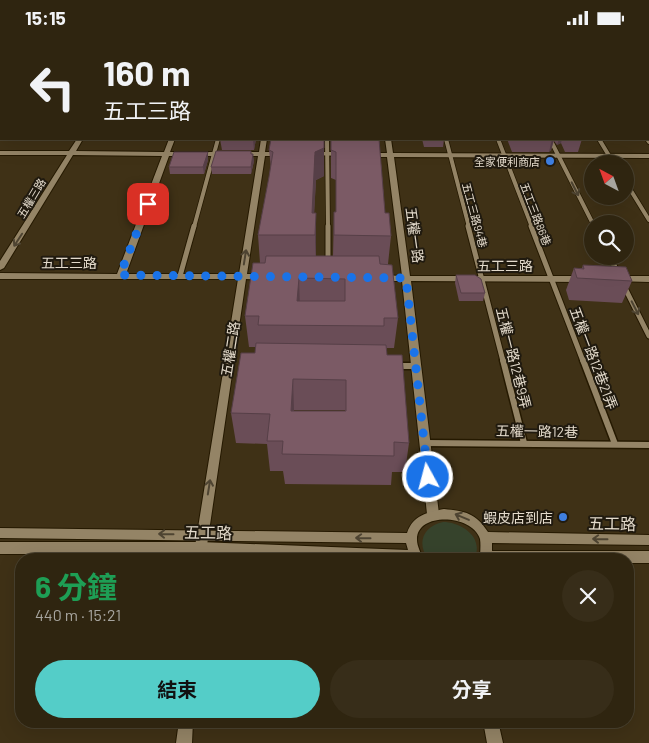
<!DOCTYPE html>
<html lang="zh-TW">
<head>
<meta charset="utf-8">
<style>
	body { margin:0; font-family:Barlow,"Noto Sans TC",sans-serif; background:#372d19; color:#f1f3f6; height:100vh; display:flex; flex-direction:column; font-size:19px; white-space:nowrap }
	* { box-sizing:border-box; margin:0 }
	p { font-size:16px; color:#a7a59f }
	.icon { flex:none; width:28px; height:28px; fill:none; stroke:currentColor; stroke-width:2; stroke-linecap:round; stroke-linejoin:round }
	.map { position:relative; flex:1; overflow:hidden }
	.details { position:absolute; left:15px; top:518px; width:619px; height:175px; display:flex; flex-direction:column; background:#2f2510; border-radius:20px; box-shadow:0 5px 20px #0002,0 0 0 1px #4a4230 }
	.details>* { flex:none }
	.guide { position:absolute; left:0px; top:0px; width:650px; height:105px; box-shadow:0 5px 20px #0002,0 0 0 1px #4a4230; background:#2f2510; color:#f1f3f6; overflow:hidden }
	.needle { width:32px; rotate:319deg }
	.controls { position:absolute; left:584px; top:120px; display:grid; gap:10px }
	.controls a { display:grid; place-items:center; width:50px; height:50px; border-radius:50%; background:#2f2510; box-shadow:0 5px 20px #0002,0 0 0 1px #4a4230; font-size:25px }
	.pin { position:absolute; display:grid; place-items:center; width:42px; height:42px; color:#fff; margin:-21px; border-radius:10px; box-shadow:0 2px 8px #0006 }
	.me { position:absolute; width:55px; margin:-28px; rotate:353deg; stroke-linejoin:round; filter:drop-shadow(0 0 4px #0008) }
	.turn { display:flex; align-items:center; gap:18px; height:105px; padding:0 20px; font-size:22px }
	.turn .icon { width:65px; height:65px; stroke-width:2.5 }
	.turn b { display:block; font-size:35px; line-height:42px }
	.round { display:grid; place-items:center; flex:none; width:52px; height:52px; border-radius:26px; background:#372d19 }
	.summary { display:flex; align-items:center; justify-content:space-between; height:85px; padding:0 20px }
	h1 { font-size:30px; font-weight:700; line-height:38px; color:#1e9e55 }
	.cta { display:flex; gap:10px; margin-top:auto; padding:10px 20px }
	.cta a { flex:1; height:58px; border-radius:30px; background:#54cdc8; color:#111; font-size:20px; font-weight:700; line-height:58px; text-align:center }
	.cta a+a { background:#372d19; color:#f1f3f6 }
	.status { display:flex; justify-content:space-between; align-items:center; height:35px; padding:0 25px; background:#2f2510; direction:ltr }
	.status svg { height:14px; fill:currentColor }
	.map>svg:first-child { display:block }
</style>
</head>
<body>
<div class="status"><b>15:15</b><svg viewBox="0 0 49 12"><path d="M0 12V9h3v3zM5 12V6h3v6zM10 12V3h3v9zM15 12V0h3v12zM26 1h20v11H26zM47 4h2v5h-2z"/></svg></div>
<div class="map">
<svg width="649" height="708" viewBox="0 0 649 708">
	<rect width="100%" height="100%" fill="#3f3116"/>
	<path fill="#36432c" d="M0,0H649V3L1,1L0,37Z
		M443,487C462,487 485,503 474,524H428C416,507 424,491 443,487Z"/>
	<g fill="none" stroke-linecap="round" stroke-linejoin="round">
		<path stroke="#3d6f74" stroke-width="2" d="M114,0L118,1
			M515,1L531,0"/>
		<defs>
			<path id="service-far2" d="M327,104L328,192
				M446,104L469,192
				M498,104L532,192
				M550,104L593,189
				M599,104L614,129
				M647,104L649,107
				M625,146L649,185
				M194,192L218,104"/>
			<path id="service-far1" d="M328,191V229
				M468,191L503,326
				M531,191L583,326
				M609,221L617,236
				M180,241L194,191
				M624,251L649,301"/>
			<path id="service" d="M503,325L524,408
				M583,325L615,409
				M397,331H415
				M424,408L649,410"/>
			<path id="minor" d="M98,0H102V1H98Z
				M0,49H1V53H0Z
				M1,59V64L0,65V60Z
				M77,104H83L76,116L164,117L169,104H175L170,117H226L229,119L226,121H169L126,239H239L258,121H241L238,119L241,117H259L261,104H267L265,117H281L284,119L281,121H265L247,239H264L268,242L264,245L246,244L205,524H193L238,244H0V238L117,239L162,121L73,120L4,233L0,235V226L67,120H0V116H69Z
				M385,104H391L393,118L649,119V123L394,122L410,241H584L588,244L584,247L411,246L439,479L437,483L433,484L429,483L427,479L402,246H381L377,243L381,240L402,241L387,122H368L365,120L368,118H387Z
				M311,117H344L347,119L344,121L309,120V118Z
				M618,241H649V247L615,246L614,244Z
				M179,686H193L192,708H176Z
				M483,686H498L503,708H487Z"/>
			<path id="tertiary" d="M444,474C465,476 476,478 488,497L649,500V510L492,508V516H649V528H628V524H480C480,518 481,510 480,504C472,479 416,477 417,505C417,511 421,518 423,524H337L200,519H0V507H200L408,515L406,508L0,503V493L407,498C413,480 428,477 444,474Z"/>
			<path id="trunk" d="M0,37H1V41H0Z"/>
		</defs>
		<use href="#service-far2" stroke="#251900" stroke-width="5.5"/>
		<use href="#service-far1" stroke="#251900" stroke-width="7"/>
		<use href="#service" stroke="#251900" stroke-width="9"/>
		<use href="#minor" stroke="#251900" stroke-width="2"/>
		<use href="#tertiary" stroke="#251900" stroke-width="2"/>
		<use href="#trunk" stroke="#251900" stroke-width="2"/>
		<use href="#service-far2" stroke="#948466" stroke-width="4"/>
		<use href="#service-far1" stroke="#948466" stroke-width="5"/>
		<use href="#service" stroke="#948466" stroke-width="6"/>
		<use href="#minor" fill="#948466" fill-rule="evenodd"/>
		<use href="#tertiary" fill="#948466" fill-rule="evenodd"/>
		<use href="#trunk" fill="#5ab5bd" fill-rule="evenodd"/>
	</g>
	<path fill="#6a4d57" fill-rule="evenodd" d="M220,104H256L254,115H222Z
		M331,104H379L385,178L391,201L388,229L398,283L394,313H387V320L409,408L405,437H392L391,450L285,449L283,436H270L267,409L236,408L231,378L255,318V312H249L245,281L260,228L258,200L271,133L269,115L324,141L316,145L314,178H316V221H333L334,177H336V145L331,143ZM294,375H345V376H294Z
		M422,104H444L443,112H424Z
		M507,104H582L578,117H565L561,108L557,110L554,106L551,115L549,117H512Z
		M208,117V125L204,139H170L169,132Z
		M252,119L254,126L251,139H212L211,132Z
		M583,230L632,246L622,268L569,265L566,255L574,233H582Z
		M456,240L485,258L483,266H459L455,248Z"/>
	<path fill="#563f47" d="M253,104H256L254,115Z
		M324,104V141L316,145L313,200L312,178L315,117Z
		M552,104H554L551,115L549,117Z
		M559,104H562L561,108L557,110Z
		M208,117V125L204,139L203,132Z
		M253,119L254,126L251,139V132Z
		M316,178V207L315,230V200Z
		M299,243L300,273L297,266Z
		M293,344L294,375L293,406L291,376Z"/>
	<path fill="#7b5a65" stroke="#563f47" fill-rule="evenodd" d="M271,104H324V113L315,117L312,178H316L315,200H258L269,142L273,117L269,115Z
		M331,104H379L385,178H389L391,201L334,200V177H336V117L331,115Z
		M216,116H251V119H253L251,132H211Z
		M174,117H208L203,132H169Z
		M266,221H379L380,229L392,230L398,283H384V291L258,290L259,281H245L253,228H265ZM299,243L345,244V266H297Z
		M583,230L626,232L632,246L577,243L574,233L584,234Z
		M456,240H475L481,244L485,258H461Z
		M256,308L386,310L387,320H402L409,408L394,407V421L282,419L283,406H267L270,379L231,378L241,318H255ZM293,344L346,345V376H291Z"/>
	<defs><path id="oneway-shaft" d="M-6 0H5M1.5-3L5.5 0L1.5 3" fill="none" stroke-width="1.6" stroke-linecap="round" stroke-linejoin="round" transform="scale(1.25)"/></defs>
	<g stroke="#4e4432">
		<use href="#oneway-shaft" transform="translate(575 154) rotate(63)"/>
		<use href="#oneway-shaft" transform="translate(18 205) rotate(123)"/>
		<use href="#oneway-shaft" transform="translate(245 222) rotate(-81)"/>
		<use href="#oneway-shaft" transform="translate(635 273) rotate(63)"/>
		<use href="#oneway-shaft" transform="translate(209 452) rotate(-81)"/>
		<use href="#oneway-shaft" transform="translate(462 482) rotate(-157)"/>
		<use href="#oneway-shaft" transform="translate(166 499) rotate(-179)"/>
		<use href="#oneway-shaft" transform="translate(363 503) rotate(-179)"/>
		<use href="#oneway-shaft" transform="translate(600 504) rotate(-179)"/>
	</g>
	<g fill="none" stroke-linecap="round" stroke-linejoin="round">
		<path stroke="#1a73e8" stroke-width="9" stroke-dasharray="0 16.2" d="M148,169L120,240L406,243L428,442"/>
	</g>
	<g fill="#3f7fe0" stroke="#201a0f" stroke-width="2">
		<circle cx="550" cy="126" r="5"/>
		<circle cx="563" cy="482" r="5"/>
	</g>
	<g text-anchor="middle" dominant-baseline="central" stroke-width="4" stroke-linejoin="round" paint-order="stroke">
		<g font-size="11" fill="#e3dacb" stroke="#201a0f" text-anchor="end">
			<text x="540" y="126">全家便利商店</text>
		</g>
		<g font-size="11" fill="#e3dacb" stroke="#201a0f">
			<text transform="translate(31 163) rotate(-59)">五權三路</text>
			<text transform="translate(536 179) rotate(69)">五工三路86巷</text>
			<text transform="translate(475 180) rotate(75)">五工三路94巷</text>
		</g>
		<g font-size="14" fill="#e3dacb" stroke="#201a0f">
			<text transform="translate(415 200) rotate(82)">五權一路</text>
			<text x="69" y="227">五工三路</text>
			<text x="505" y="230">五工三路</text>
			<text transform="translate(230 314) rotate(-81)">五權二路</text>
			<text transform="translate(514 323) rotate(76)">五權一路12巷9弄</text>
			<text transform="translate(594 323) rotate(69)">五權一路12巷21弄</text>
			<text transform="translate(537 396) rotate(1)">五權一路12巷</text>
		</g>
		<g font-size="14" fill="#e3dacb" stroke="#201a0f" text-anchor="end">
			<text x="553" y="482">蝦皮店到店</text>
		</g>
		<g font-size="16" fill="#e3dacb" stroke="#201a0f">
			<text transform="translate(612 488) rotate(1)">五工路</text>
			<text transform="translate(208 497) rotate(1)">五工路</text>
		</g>
	</g>
</svg>
<div class="controls">
<a><svg class="needle" viewBox="-14 -14 28 28"><path d="M0-13l5 13h-10z" fill="#e53935"/><path d="M0 13l5-13h-10z" fill="#a7a59f"/></svg></a>
<a><svg class="icon" aria-label="search" viewBox="0 0 24 24"><circle cx="10" cy="10" r="6"/><path d="M15 15l6 6"/></svg></a>
</div>
<div class="pin" style="left:148px;top:169px;background:#d93025"><svg class="icon" aria-label="arrive" viewBox="0 0 24 24"><path d="M6 21V4h12l-3 4 3 4H6"/></svg></div>
<svg class="me" style="left:428px;top:442px" viewBox="-20 -20 40 40"><circle r="17" fill="#1a73e8" stroke="#fff" stroke-width="3"/><path d="M0-11L8 9 0 5-8 9z" fill="#fff"/></svg>
<div class="guide">
<div class="turn"><svg class="icon" aria-label="left" viewBox="0 0 24 24"><path d="M17 20v-9H6M10 6l-5 5 5 5"/></svg><div><b>160 m</b>五工三路</div></div>
</div>
<section class="details">
<div class="summary"><div><h1>6 分鐘</h1><p>440 m · 15:21</p></div><a class="round"><svg class="icon" aria-label="close" viewBox="0 0 24 24"><path d="M6 6l12 12M18 6L6 18"/></svg></a></div>
<div class="cta"><a>結束</a><a>分享</a></div>
</section>
</div>
</body>
</html>
